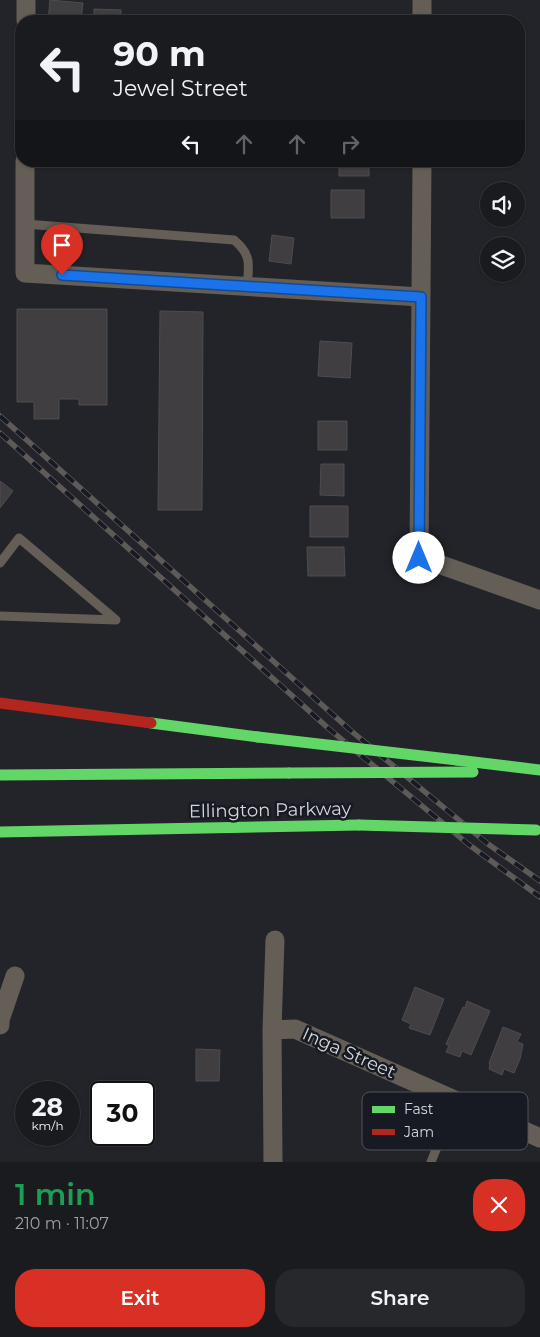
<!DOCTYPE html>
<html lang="en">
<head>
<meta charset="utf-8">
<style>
	body { margin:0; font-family:Montserrat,sans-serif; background:#27282c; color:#f1f3f6; height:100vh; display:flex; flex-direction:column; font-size:19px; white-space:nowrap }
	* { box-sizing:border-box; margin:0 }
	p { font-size:16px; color:#9fa1a4 }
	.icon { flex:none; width:28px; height:28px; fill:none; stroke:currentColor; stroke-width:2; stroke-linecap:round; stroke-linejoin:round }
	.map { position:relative; height:1162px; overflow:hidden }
	.drawer { display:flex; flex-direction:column; background:#1a1b1f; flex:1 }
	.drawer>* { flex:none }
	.guide { position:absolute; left:15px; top:15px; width:510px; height:152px; border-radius:20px; box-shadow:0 1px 4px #0004,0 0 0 1px #38393d; background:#1a1b1f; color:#f1f3f6; overflow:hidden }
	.fabs { position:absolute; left:480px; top:182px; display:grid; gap:10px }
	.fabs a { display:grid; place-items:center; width:45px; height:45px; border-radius:50%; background:#1a1b1f; box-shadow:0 1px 4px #0004,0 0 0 1px #38393d; font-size:25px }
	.speed { position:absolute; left:15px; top:1081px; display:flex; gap:10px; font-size:25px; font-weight:700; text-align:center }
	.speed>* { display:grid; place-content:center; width:65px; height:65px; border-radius:50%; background:#1a1b1f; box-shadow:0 1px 4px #0004,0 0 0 1px #38393d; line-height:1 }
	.speed small { font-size:12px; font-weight:400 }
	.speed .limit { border:2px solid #111; border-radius:8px; background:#fff; color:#111 }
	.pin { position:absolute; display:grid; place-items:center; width:42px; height:42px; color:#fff; margin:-51px -21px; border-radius:50% 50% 50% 0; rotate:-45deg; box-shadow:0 0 5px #0007 }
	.pin .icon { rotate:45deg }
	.me { position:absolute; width:55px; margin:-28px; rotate:0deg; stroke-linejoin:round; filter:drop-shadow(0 0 4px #0008) }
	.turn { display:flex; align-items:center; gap:18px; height:105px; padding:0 15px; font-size:22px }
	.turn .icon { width:65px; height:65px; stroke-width:2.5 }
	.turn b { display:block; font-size:35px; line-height:42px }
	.lanes { display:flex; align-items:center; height:48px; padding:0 15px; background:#0003; justify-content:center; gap:25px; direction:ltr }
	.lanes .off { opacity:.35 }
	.round { display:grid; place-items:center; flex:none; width:52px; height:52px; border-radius:20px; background:#27282c }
	.head { display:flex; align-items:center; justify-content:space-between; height:85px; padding:0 15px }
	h1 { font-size:30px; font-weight:600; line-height:38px; color:#1e9e55 }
	.action { display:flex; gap:10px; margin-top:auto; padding:10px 15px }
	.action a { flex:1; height:58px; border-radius:20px; background:#d93025; color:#fff; font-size:20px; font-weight:600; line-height:58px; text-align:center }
	.action a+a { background:#27282c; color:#f1f3f6 }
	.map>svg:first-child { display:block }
</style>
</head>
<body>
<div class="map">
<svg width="540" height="1162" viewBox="0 0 540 1162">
	<rect width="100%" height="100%" fill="#232429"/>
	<path fill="#403e40" stroke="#4e4c4e" d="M50,0L83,3L81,21H48Z
		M94,9L121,10V21H94Z
		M143,15H170V21H143Z
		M256,16L257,21H230V17Z
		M212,17L213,21H186V18Z
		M330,161H369V176H339V164H330Z
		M331,190H364V218H331Z
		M272,235L294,238L291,264L269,261Z
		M17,309H107V405H79V399H59V419H34V402H17Z
		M160,311L203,312L202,510H158Z
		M320,341L352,343L350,378L318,376Z
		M318,421H347V450H318Z
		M321,464H344V496L320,495Z
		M0,481L13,491L0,508Z
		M310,506H348V537H310Z
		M307,547H344L345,576H308Z
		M415,987L444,999L430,1035L409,1028L411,1024L402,1020Z
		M467,1001L490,1011L471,1055L462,1051L460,1057L446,1052L449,1046L446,1044L463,1007L465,1008Z
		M503,1027L521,1034L517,1042L523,1044L520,1059L514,1073L504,1069L502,1075L489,1069L490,1064L489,1063Z
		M196,1049L220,1050L219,1081H196Z"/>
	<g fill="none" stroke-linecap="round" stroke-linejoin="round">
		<path stroke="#645e56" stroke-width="9" d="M25,224L234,240C252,255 249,265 247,287
			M0,563L19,538L116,620L0,616
			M431,1162L456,1100"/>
		<path stroke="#645e56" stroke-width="19" d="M26,21V0
			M422,21V0
			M25,161V273L421,297
			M422,161L419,557L540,600
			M0,1025V1020L15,976
			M272,1030L275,940
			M273,1162L272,1030L295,1029L540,1138"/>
		<path stroke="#63d668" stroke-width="11" d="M151,723L258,737
			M457,760L540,770
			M0,775L289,773
			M0,832L359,825"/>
		<path stroke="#b3261e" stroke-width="11" d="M0,703L151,723"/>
		<defs>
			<path id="rail" d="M0,416L350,730L488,844L540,881
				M0,433L328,728L468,844L540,897"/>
		</defs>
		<use href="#rail" stroke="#5d5a58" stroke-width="5.5"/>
		<use href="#rail" stroke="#171a22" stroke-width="4" stroke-dasharray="11" stroke-linecap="butt"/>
		<path stroke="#63d668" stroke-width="11" d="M258,737L457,760
			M289,773L473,772
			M359,825L536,830"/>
	</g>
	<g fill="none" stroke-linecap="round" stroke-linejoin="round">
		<defs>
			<path id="route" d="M62,275L421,297L419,558"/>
		</defs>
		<use href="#route" stroke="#114b97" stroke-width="12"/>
		<use href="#route" stroke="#1a73e8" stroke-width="9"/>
	</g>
	<g text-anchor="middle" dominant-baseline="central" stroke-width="5" stroke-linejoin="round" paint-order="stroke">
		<g font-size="18" fill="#d4d6dc" stroke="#171a22">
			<text transform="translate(270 810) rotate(-1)">Ellington Parkway</text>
			<text transform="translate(349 1053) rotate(24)">Inga Street</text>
		</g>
	</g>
	<rect x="362" y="1092" width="166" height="58" rx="8" fill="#171a22" stroke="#50525a" stroke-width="1"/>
	<rect x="372" y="1106" width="23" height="7" fill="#63d668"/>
	<rect x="372" y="1129" width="23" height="6" fill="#b3261e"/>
	<g font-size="14" fill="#d4d6dc">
		<text x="404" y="1114">Fast</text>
		<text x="404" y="1137">Jam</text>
	</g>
</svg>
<div class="fabs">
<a><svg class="icon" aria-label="sound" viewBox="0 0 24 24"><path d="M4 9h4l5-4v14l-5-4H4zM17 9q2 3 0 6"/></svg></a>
<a><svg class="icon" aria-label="layers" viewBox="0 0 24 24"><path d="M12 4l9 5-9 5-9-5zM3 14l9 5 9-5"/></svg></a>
</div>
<div class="speed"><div>28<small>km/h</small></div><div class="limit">30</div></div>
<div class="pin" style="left:62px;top:275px;background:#d93025"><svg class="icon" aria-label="arrive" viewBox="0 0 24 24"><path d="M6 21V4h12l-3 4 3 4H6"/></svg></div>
<svg class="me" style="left:419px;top:558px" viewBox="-20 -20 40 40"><circle r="19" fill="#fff"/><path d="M0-13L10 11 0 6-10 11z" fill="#1a73e8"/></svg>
<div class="guide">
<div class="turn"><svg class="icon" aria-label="left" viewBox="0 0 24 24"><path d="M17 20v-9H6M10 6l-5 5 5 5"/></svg><div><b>90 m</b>Jewel Street</div></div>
<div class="lanes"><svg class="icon" aria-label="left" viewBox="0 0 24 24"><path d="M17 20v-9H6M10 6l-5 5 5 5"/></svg><svg class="icon off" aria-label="ahead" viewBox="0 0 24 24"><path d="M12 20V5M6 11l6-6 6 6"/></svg><svg class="icon off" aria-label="ahead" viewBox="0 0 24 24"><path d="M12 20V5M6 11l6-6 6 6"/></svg><svg class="icon off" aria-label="right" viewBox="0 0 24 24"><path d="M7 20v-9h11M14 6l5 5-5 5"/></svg></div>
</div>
</div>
<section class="drawer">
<div class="head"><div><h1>1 min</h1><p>210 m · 11:07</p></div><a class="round" style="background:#d93025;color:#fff"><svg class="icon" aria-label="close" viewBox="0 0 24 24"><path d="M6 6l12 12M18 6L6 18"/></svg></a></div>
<div class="action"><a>Exit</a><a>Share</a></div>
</section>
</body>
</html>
